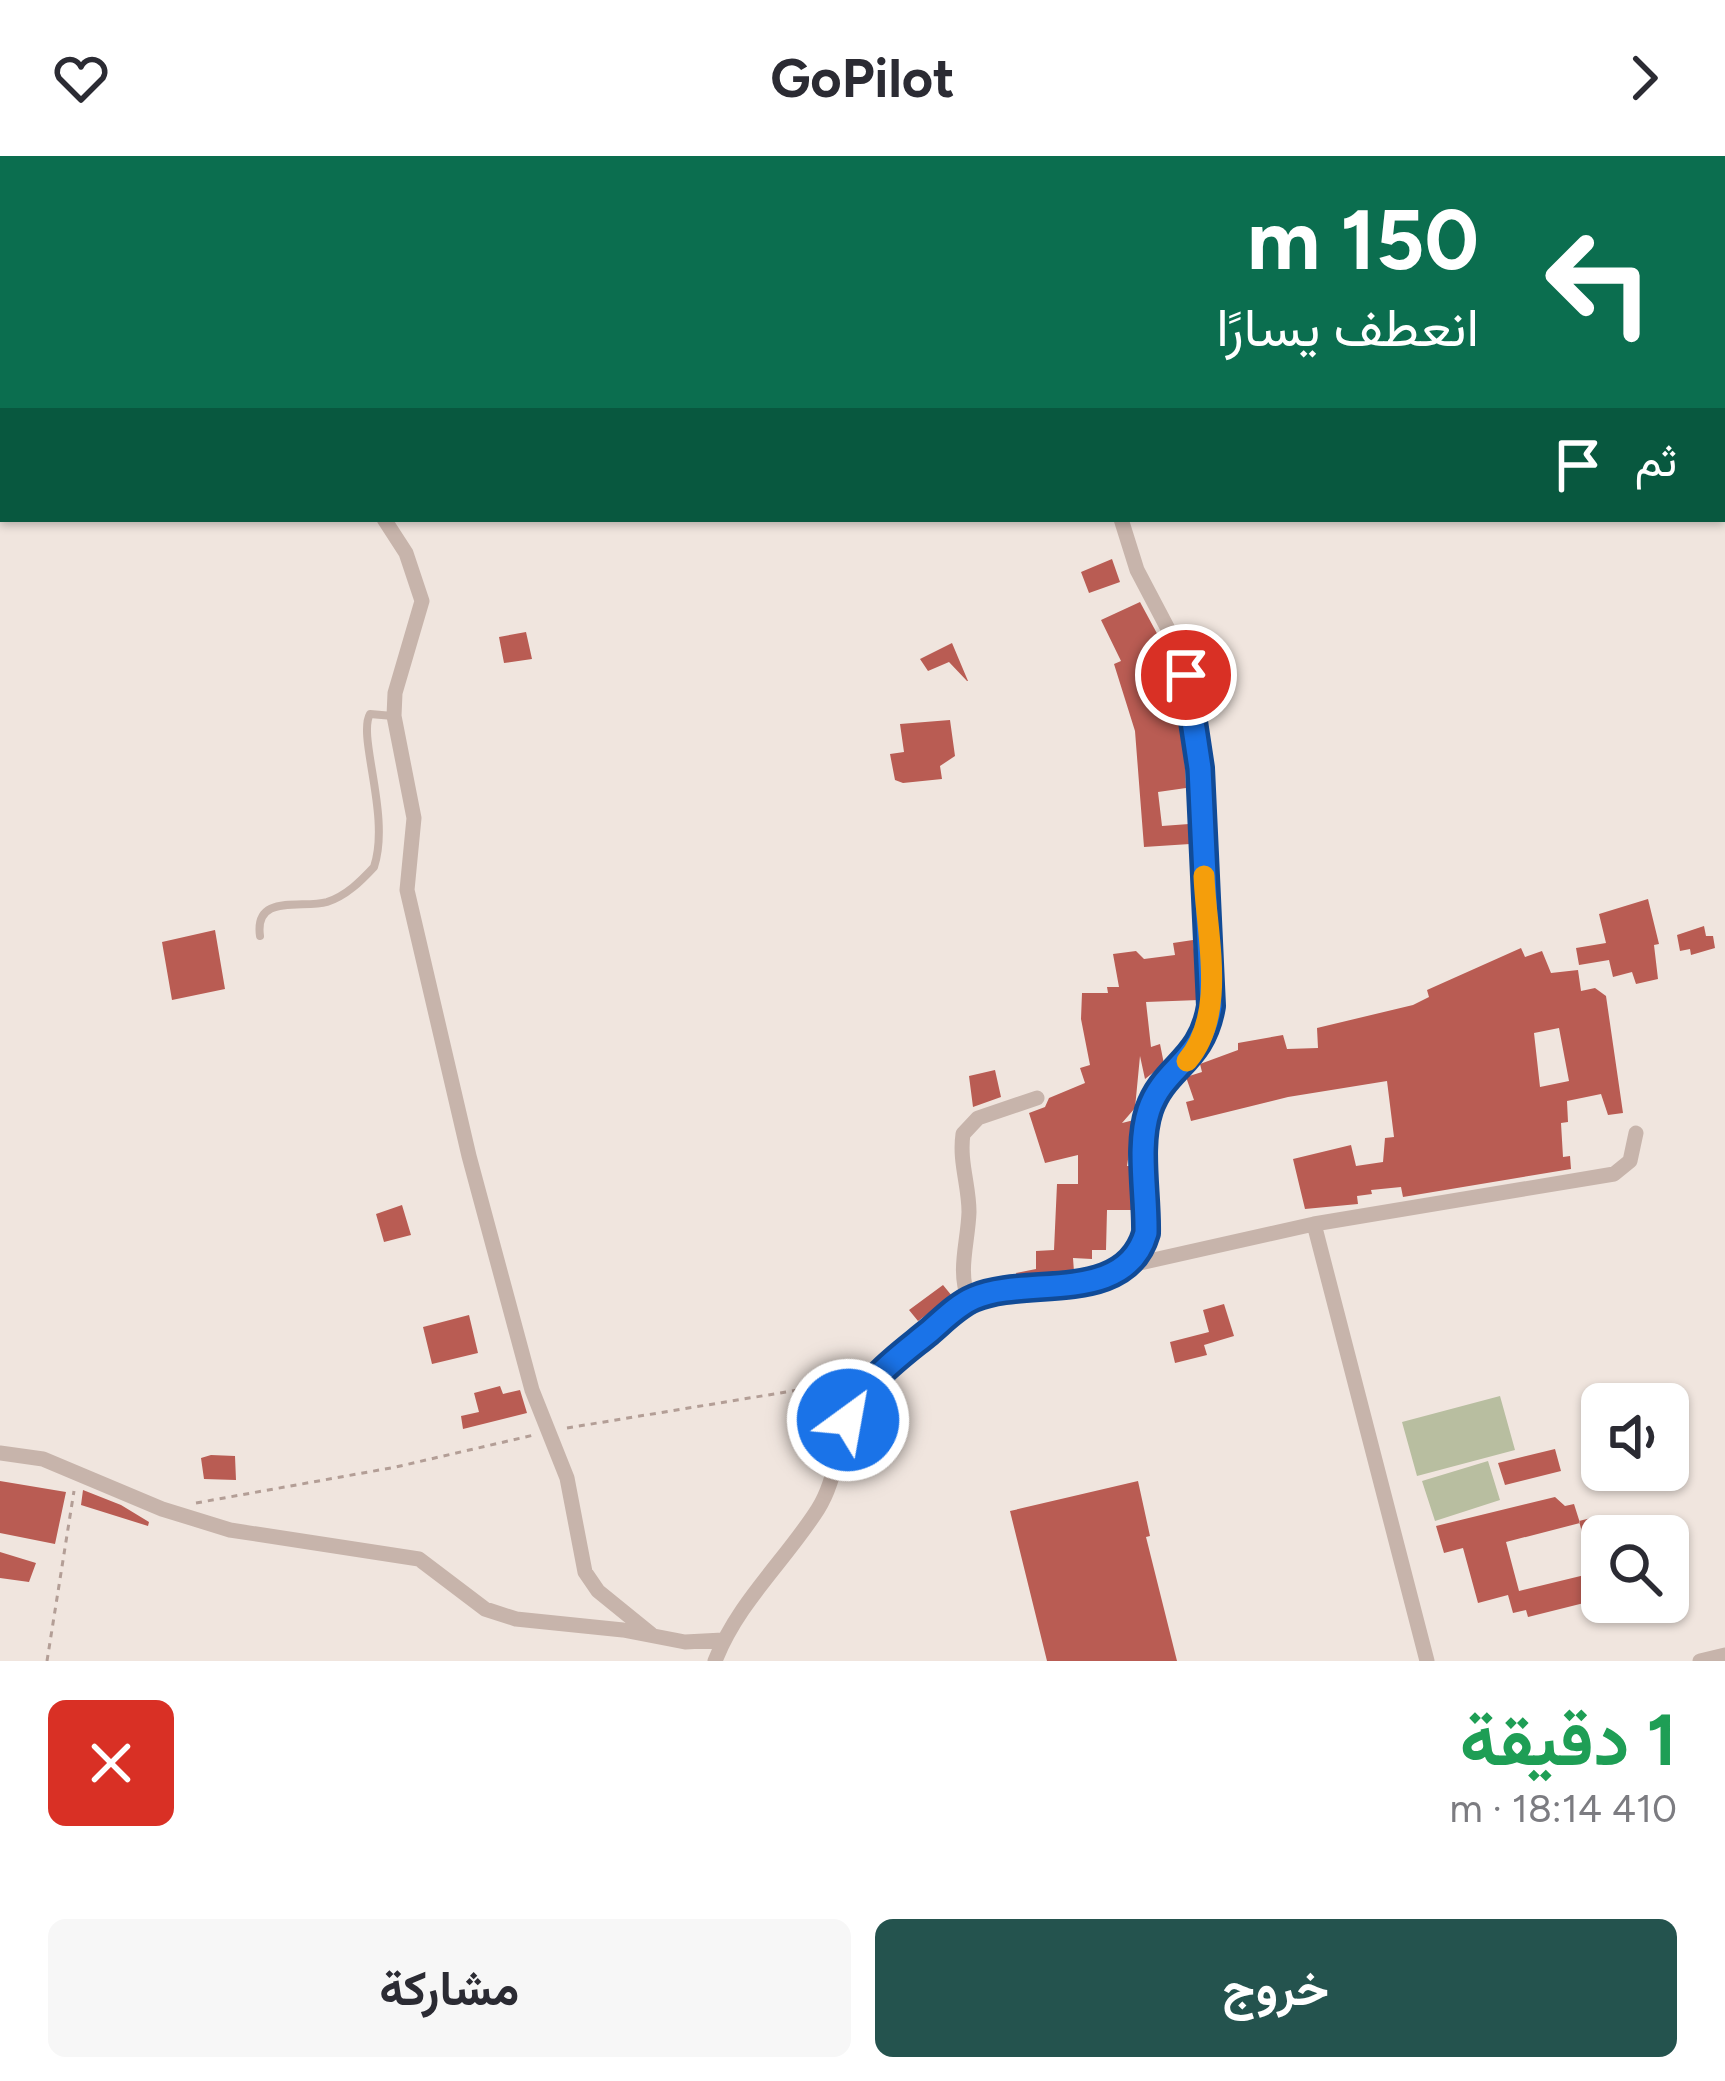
<!DOCTYPE html>
<html lang="ar">
<head>
<meta charset="utf-8">
<style>
	body { margin:0; font-family:Figtree,Vazirmatn,sans-serif; background:#f7f7f7; color:#2b2b33; direction:rtl; height:100vh; display:flex; flex-direction:column; font-size:45px; white-space:nowrap }
	* { box-sizing:border-box; margin:0 }
	p { font-size:39px; color:#7c7c81 }
	.icon { flex:none; width:66px; height:66px; fill:none; stroke:currentColor; stroke-width:2; stroke-linecap:round; stroke-linejoin:round }
	.map { position:relative; height:1505px; overflow:hidden; direction:ltr }
	.sheet { display:flex; flex-direction:column; background:#fff; flex:1 }
	.sheet>* { flex:none }
	.top-card { position:absolute; left:0px; top:0px; width:1725px; height:366px; box-shadow:0 3px 9px #0004; direction:rtl; background:#0b6e4f; color:#fff; overflow:hidden }
	.controls { position:absolute; left:1581px; top:1227px; display:grid; gap:24px }
	.controls a { display:grid; place-items:center; width:108px; height:108px; border-radius:18px; background:#fff; box-shadow:0 3px 9px #0004; font-size:60px }
	.pin { position:absolute; display:grid; place-items:center; width:102px; height:102px; color:#fff; margin:-51px; border:6px solid #fff; border-radius:50%; box-shadow:0 3px 12px #0007 }
	.me { position:absolute; width:132px; margin:-66px; rotate:32deg; stroke-linejoin:round; filter:drop-shadow(0 0 9px #0008) }
	.turn { display:flex; align-items:center; gap:42px; height:252px; padding:0 48px; font-size:54px }
	.turn .icon { width:156px; height:156px; stroke-width:2.5 }
	.turn b { display:block; font-size:84px; line-height:102px }
	.then { display:flex; align-items:center; height:114px; padding:0 48px; background:#0003; gap:24px; font-size:45px }
	.round { display:grid; place-items:center; flex:none; width:126px; height:126px; border-radius:18px; background:#f7f7f7 }
	.summary { display:flex; align-items:center; justify-content:space-between; height:204px; padding:0 48px }
	h1 { font-size:72px; font-weight:700; line-height:90px; color:#1e9e55 }
	.primary-button { display:flex; gap:24px; margin-top:auto; padding:24px 48px }
	.primary-button a { flex:1; height:138px; border-radius:18px; background:#24534e; color:#fff; font-size:48px; font-weight:700; line-height:138px; text-align:center }
	.primary-button a+a { background:#f7f7f7; color:#2b2b33 }
	header { display:flex; justify-content:space-between; align-items:center; height:156px; padding:0 48px; background:#fff; font-size:54px; font-weight:700 }
	.map>svg:first-child { display:block }
</style>
</head>
<body>
<header><svg class="icon" aria-label="forward" viewBox="0 0 24 24"><path d="M9 5l7 7-7 7"/></svg>GoPilot<svg class="icon" aria-label="heart" viewBox="0 0 24 24"><path d="M12 20l-8-8c-3-5 5-10 8-4 3-6 11-1 8 4z"/></svg></header>
<div class="map">
<svg width="1725" height="1505" viewBox="0 0 1725 1505">
	<rect width="100%" height="100%" fill="#f0e5de"/>
	<path fill="#b8bea0" d="M1500,1240L1515,1294L1417,1320L1402,1266Z
		M1488,1305L1500,1344L1435,1365L1422,1325Z"/>
	<path fill="#b95c53" fill-rule="evenodd" d="M1112,403L1120,426L1089,437L1081,416Z
		M1140,446L1167,496L1183,572L1186,632L1158,636L1162,670L1189,668L1190,688L1144,691L1135,575L1114,508L1121,505L1101,464Z
		M526,476L532,503L504,507L499,481Z
		M952,487L968,525H967L949,506L928,515L920,503Z
		M950,564L955,600L940,610L942,623L903,627L895,624L890,598L904,596L900,568Z
		M1648,743L1659,788L1654,789L1658,823L1636,828L1632,816L1613,821L1609,804L1579,809L1576,792L1606,787L1599,758Z
		M1704,770L1706,780H1713L1715,792L1691,799L1690,793L1680,795L1677,779Z
		M215,774L225,833L172,844L162,786Z
		M1193,784L1199,844L1146,846L1151,891L1160,888L1164,908L1145,923L1140,900L1135,952L1122,967L1134,964L1127,1010H1131L1133,1054H1107L1106,1094H1092V1103L1073,1102L1074,1116L1017,1120L1016,1117L1036,1113V1095L1054,1094L1057,1028H1078V999L1045,1007L1029,957L1045,951L1049,942L1085,927L1080,912L1090,909L1081,863L1082,837H1108L1107,831H1119L1113,798L1136,795L1144,803L1175,799L1173,787Z
		M1521,792L1525,801L1542,795L1551,817L1578,814L1581,835L1595,832L1606,840L1623,957L1608,959L1601,938L1567,945L1568,966L1561,967L1563,1001L1570,1000L1571,1013L1403,1041L1401,1031L1371,1034L1372,1038L1357,1040L1358,1048L1305,1053L1293,1003L1351,989L1356,1010L1383,1006L1385,982L1394,981L1387,925L1288,941L1191,965L1186,946L1194,944L1186,921L1202,916L1200,908L1238,894V887L1283,879L1287,893L1318,892L1317,872L1413,849L1429,841L1427,834ZM1559,872L1569,925L1540,931L1534,877Z
		M995,914L1001,941L973,951L969,920Z
		M402,1049L411,1079L384,1086L376,1058Z
		M943,1129L952,1140L918,1165L909,1154Z
		M1224,1148L1234,1180L1204,1189L1207,1199L1175,1207L1170,1186L1209,1176L1203,1154Z
		M469,1159L478,1197L432,1208L423,1171Z
		M500,1230L503,1238L520,1234L527,1257L463,1273L461,1260L479,1256L474,1237Z
		M1555,1293L1561,1315L1505,1329L1498,1307Z
		M211,1299L235,1300L236,1324L204,1323L201,1302Z
		M0,1325L66,1336L55,1388L0,1377Z
		M1138,1325L1150,1380L1146,1381L1177,1505H1047L1010,1355Z
		M83,1334L121,1349L149,1366L148,1370L81,1349Z
		M1555,1341L1565,1350L1574,1348L1580,1367L1506,1386L1519,1435L1593,1417L1579,1365L1595,1361L1602,1387V1435L1595,1437L1596,1444L1528,1461L1526,1454L1513,1457L1508,1439L1478,1447L1463,1392L1444,1397L1436,1370Z
		M0,1396L36,1407L29,1426L0,1422Z"/>
	<g fill="none" stroke-linecap="round" stroke-linejoin="round">
		<path stroke="#b39e96" stroke-width="3" stroke-dasharray="6 6" stroke-linecap="butt" d="M567,1272L853,1225
			M196,1347L396,1311L534,1279
			M47,1505L74,1335"/>
		<path stroke="#c7b4ab" stroke-width="8" d="M260,780C254,737 302,753 327,746C346,740 361,725 374,711C391,660 357,580 370,558L393,560"/>
		<path stroke="#c7b4ab" stroke-width="15" d="M49,0L50,3
			M1133,0V3
			M384,363L406,397L422,445L395,537L394,560L414,662L407,734L469,1000L532,1234L567,1322L585,1416L598,1435L651,1478
			M1314,1068L1614,1018L1630,1005L1636,977
			M1131,1109L1314,1068L1427,1505
			M969,1144C957,1115 968,1087 969,1056C969,1029 959,1006 963,978L978,962L1037,942
			M0,1297L43,1303L162,1353L230,1374L419,1403L485,1453L516,1463L623,1474L685,1486L723,1484
			M715,1505C738,1446 785,1405 818,1353C835,1326 836,1295 848,1266C867,1220 925,1169 969,1144C1019,1116 1125,1154 1146,1077C1147,1039 1137,990 1149,954C1164,910 1202,906 1211,850L1194,554L1178,492L1137,414L1121,363
			M1700,1505L1725,1499"/>
	</g>
	<g fill="none" stroke-linecap="round" stroke-linejoin="round">
		<defs>
			<path id="route" d="M848,1264C871,1219 892,1206 929,1176C942,1165 957,1149 974,1142C1027,1119 1125,1150 1146,1077C1147,1039 1137,990 1149,954C1164,910 1202,906 1211,850L1200,612L1186,519"/>
		</defs>
		<use href="#route" stroke="#114b97" stroke-width="30"/>
		<use href="#route" stroke="#1a73e8" stroke-width="21"/>
		<path stroke="#f59e0b" stroke-width="21" d="M1187,905C1228,857 1206,778 1204,720"/>
	</g>
</svg>
<div class="controls">
<a><svg class="icon" aria-label="sound" viewBox="0 0 24 24"><path d="M4 9h4l5-4v14l-5-4H4zM17 9q2 3 0 6"/></svg></a>
<a><svg class="icon" aria-label="search" viewBox="0 0 24 24"><circle cx="10" cy="10" r="6"/><path d="M15 15l6 6"/></svg></a>
</div>
<div class="pin" style="left:1186px;top:519px;background:#d93025"><svg class="icon" aria-label="arrive" viewBox="0 0 24 24"><path d="M6 21V4h12l-3 4 3 4H6"/></svg></div>
<svg class="me" style="left:848px;top:1264px" viewBox="-20 -20 40 40"><circle r="17" fill="#1a73e8" stroke="#fff" stroke-width="3"/><path d="M0-11L8 9 0 5-8 9z" fill="#fff"/></svg>
<div class="top-card">
<div class="turn"><svg class="icon" aria-label="left" viewBox="0 0 24 24"><path d="M17 20v-9H6M10 6l-5 5 5 5"/></svg><div><b>150 m</b>انعطف يسارًا</div></div>
<div class="then">ثم<svg class="icon" aria-label="arrive" viewBox="0 0 24 24"><path d="M6 21V4h12l-3 4 3 4H6"/></svg></div>
</div>
</div>
<section class="sheet">
<div class="summary"><div><h1>1 دقيقة</h1><p>410 m · 18:14</p></div><a class="round" style="background:#d93025;color:#fff"><svg class="icon" aria-label="close" viewBox="0 0 24 24"><path d="M6 6l12 12M18 6L6 18"/></svg></a></div>
<div class="primary-button"><a>خروج</a><a>مشاركة</a></div>
</section>
</body>
</html>
